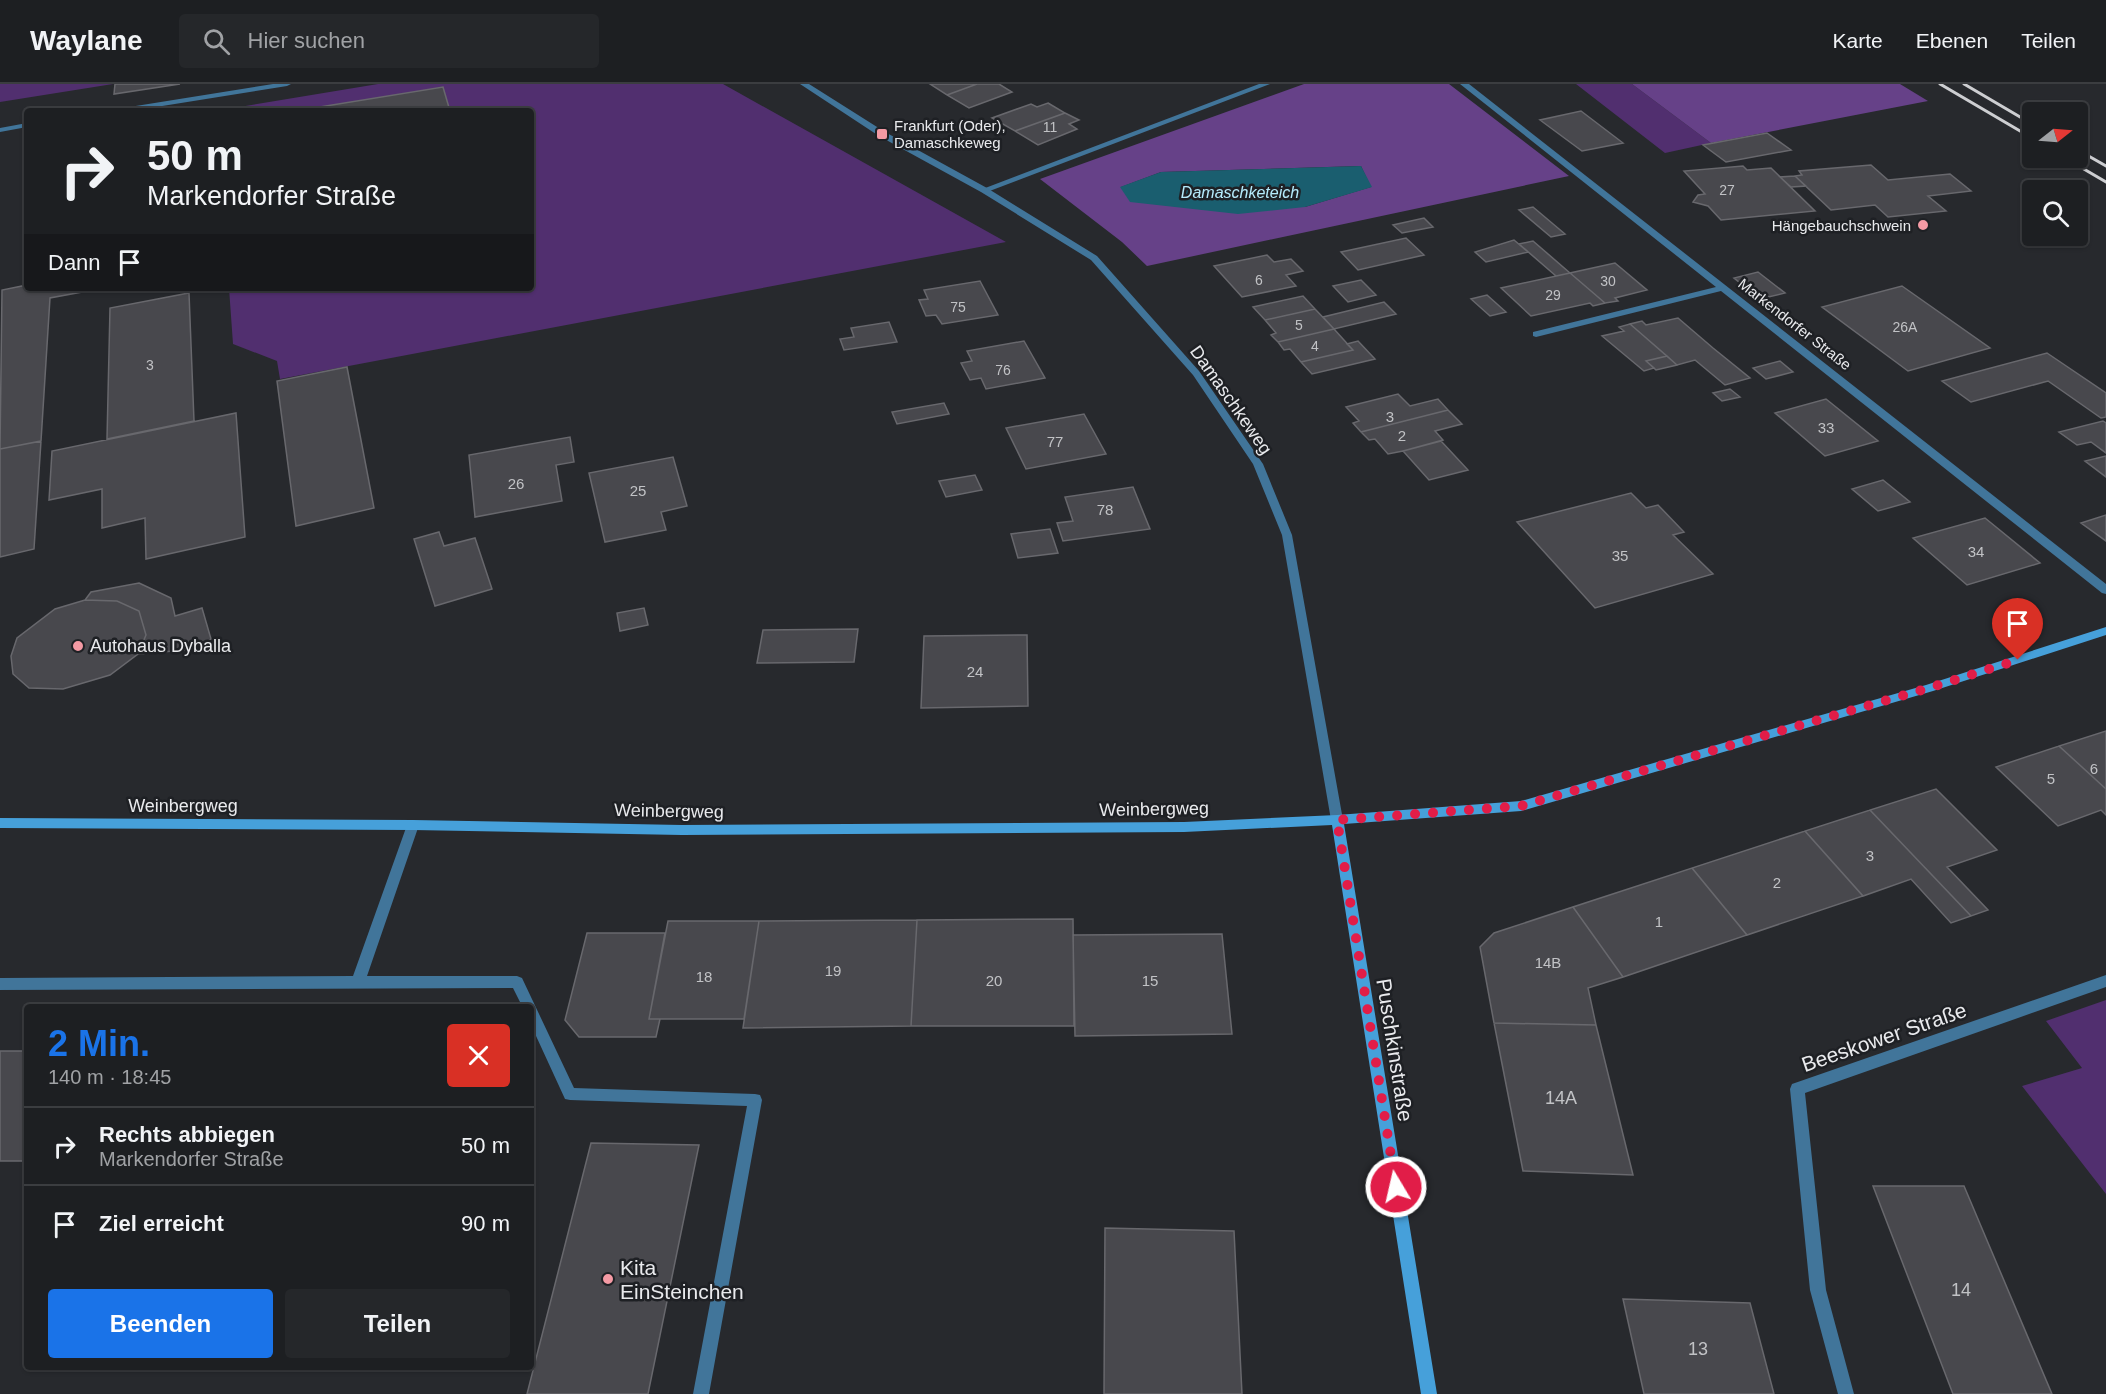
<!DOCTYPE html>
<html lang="de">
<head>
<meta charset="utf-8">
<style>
	body { margin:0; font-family:Arial,sans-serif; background:#25272a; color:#f1f3f6; height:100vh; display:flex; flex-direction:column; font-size:22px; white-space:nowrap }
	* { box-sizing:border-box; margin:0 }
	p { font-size:20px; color:#a0a2a5 }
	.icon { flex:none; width:33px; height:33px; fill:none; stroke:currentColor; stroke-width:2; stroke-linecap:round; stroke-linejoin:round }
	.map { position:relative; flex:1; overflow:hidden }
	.details { position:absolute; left:24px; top:920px; width:510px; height:366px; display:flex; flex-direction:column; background:#1d1f22; border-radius:6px; box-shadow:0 2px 4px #0004,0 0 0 2px #3b3d40 }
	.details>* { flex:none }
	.banner { position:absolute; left:24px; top:24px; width:510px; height:183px; border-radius:6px; box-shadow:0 2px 4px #0004,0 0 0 2px #3b3d40; background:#1d1f22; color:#f1f3f6; overflow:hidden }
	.needle { width:39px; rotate:73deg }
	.buttons { position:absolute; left:2022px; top:18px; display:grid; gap:12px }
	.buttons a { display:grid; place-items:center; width:66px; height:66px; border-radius:6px; background:#1d1f22; box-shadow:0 2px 4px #0004,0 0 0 2px #3b3d40; font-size:30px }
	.pin { position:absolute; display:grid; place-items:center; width:51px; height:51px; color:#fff; margin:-62px -26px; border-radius:50% 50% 50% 0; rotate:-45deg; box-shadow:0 0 6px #0007 }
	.pin .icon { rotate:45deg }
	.me { position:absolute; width:66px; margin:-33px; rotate:351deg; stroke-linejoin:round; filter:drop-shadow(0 0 4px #0008) }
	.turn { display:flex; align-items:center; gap:21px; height:126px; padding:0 24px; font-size:27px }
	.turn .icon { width:78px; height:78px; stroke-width:2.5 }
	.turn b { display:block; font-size:42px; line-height:51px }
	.then { display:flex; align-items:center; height:57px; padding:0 24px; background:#0003; gap:12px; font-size:22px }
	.round { display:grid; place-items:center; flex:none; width:63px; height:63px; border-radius:6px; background:#25272a }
	.summary { display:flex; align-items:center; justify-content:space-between; height:102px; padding:0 24px }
	h1 { font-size:36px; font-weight:700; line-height:45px; color:#1a73e8 }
	.cta { display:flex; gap:12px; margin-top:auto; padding:12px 24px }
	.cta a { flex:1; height:69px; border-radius:6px; background:#1a73e8; color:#fff; font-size:24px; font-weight:700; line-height:69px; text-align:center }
	.cta a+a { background:#25272a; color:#f1f3f6 }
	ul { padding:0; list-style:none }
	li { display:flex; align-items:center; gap:18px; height:78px; padding:0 24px; border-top:2px solid #3b3d40 }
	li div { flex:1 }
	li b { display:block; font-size:22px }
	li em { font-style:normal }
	header { display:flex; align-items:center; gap:36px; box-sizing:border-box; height:84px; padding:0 30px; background:#1d1f22; border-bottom:2px solid #3b3d40 }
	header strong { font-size:28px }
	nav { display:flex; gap:33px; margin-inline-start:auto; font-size:21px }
	.search { width:420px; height:54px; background:#25272a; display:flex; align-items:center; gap:15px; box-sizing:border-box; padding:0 21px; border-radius:6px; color:#a0a2a5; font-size:22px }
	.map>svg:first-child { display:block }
</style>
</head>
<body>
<header>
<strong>Waylane</strong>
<div class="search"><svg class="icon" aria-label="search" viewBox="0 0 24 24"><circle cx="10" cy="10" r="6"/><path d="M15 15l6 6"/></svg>Hier suchen</div>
<nav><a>Karte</a><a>Ebenen</a><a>Teilen</a></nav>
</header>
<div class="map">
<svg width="2106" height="1310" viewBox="0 0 2106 1310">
	<rect width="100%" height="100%" fill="#27292d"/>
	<path fill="#512f6f" d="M0,0H113L0,18Z
		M378,0H723L1006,158L280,295L277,277L233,260L229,204H531V27H215Z
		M1576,0H1632L1711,59L1665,69Z
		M2106,916V1110L2022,1002L2082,984L2046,937Z"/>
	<path fill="#664188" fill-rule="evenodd" d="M1304,0H1449L1569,92L1147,182L1122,158L1040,95ZM1361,82L1371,103L1305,123L1121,103L1161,88Z
		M1632,0H1900L1928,17L1711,59Z"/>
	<path fill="#1a5e6f" d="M1361,82L1372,103L1305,123L1238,130L1130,118L1120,103L1161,88Z"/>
	<path fill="#48484d" stroke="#68686d" stroke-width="1.5" d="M115,0H180L114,10Z
		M930,0H977L947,11Z
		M977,0H999L1012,8L969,24L947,11Z
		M443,3L450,27H295Z
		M1048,19L1065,29L1015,47L992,34L1031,20L1037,23Z
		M1581,27L1623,59L1582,67L1540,36Z
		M1065,29L1079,36L1069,40L1077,45L1038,61L1015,47Z
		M1767,49L1791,66L1726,78L1703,61Z
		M1871,81L1888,96L1950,90L1971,107L1928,112L1946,127L1888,133L1875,121L1831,126L1795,92L1802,91L1799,87Z
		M1743,82L1747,86L1771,84L1815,127L1721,136L1708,122L1693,118L1698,111L1705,110L1684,87Z
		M1795,92L1806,102L1791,103L1780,93Z
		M1533,123L1565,150L1551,153L1519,126Z
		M1424,134L1433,143L1402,149L1393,141Z
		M1406,154L1424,171L1358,186L1341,168Z
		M1514,156L1528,168L1486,178L1475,168Z
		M1533,157L1570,189L1556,192L1519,160Z
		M1267,171L1274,178L1291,175L1303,187L1286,191L1296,202L1242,213L1214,182Z
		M1615,179L1647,206L1615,214L1618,217L1605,219L1570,189Z
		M1758,188L1785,209L1760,215L1734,194Z
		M1570,189L1605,219L1593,222L1590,219L1531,232L1501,204Z
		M1361,196L1376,211L1348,218L1333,202Z
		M980,197L998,231L942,240L936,231L926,232L919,216L928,215L924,206Z
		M27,201V204H104L50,214L41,357L0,365L2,206Z
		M1902,202L1990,264L1908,287L1822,223Z
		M189,209L194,337L107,355L110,224Z
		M1487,211L1506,228L1490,232L1471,215Z
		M1303,212L1315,225L1265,236L1253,223Z
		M1384,218L1396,230L1334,245L1323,233Z
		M1315,225L1334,245L1278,258L1271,251L1276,249L1265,236Z
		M1678,234L1713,264L1750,294L1725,301L1695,276L1677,281L1630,240L1642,237L1646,241Z
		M889,238L897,258L844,266L840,255L854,253L851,244Z
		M1630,240L1667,272L1646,277L1654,284L1644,287L1602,252L1624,247L1619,243Z
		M1334,245L1353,266L1301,278L1290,265L1284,266L1278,258Z
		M1024,257L1045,294L986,305L981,294L970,296L961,279L972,277L967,267Z
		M1358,257L1375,275L1312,290L1301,278L1353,266L1347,260Z
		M2047,269L2106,309V333L2101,334L2048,297L1971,318L1942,297Z
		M1667,272L1677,281L1656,286L1646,277Z
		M1780,277L1793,288L1766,295L1753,284Z
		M347,283L374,424L296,442L277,297Z
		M1730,305L1740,313L1722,317L1713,309Z
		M1398,310L1410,322L1438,315L1448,326L1361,348L1353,339L1359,337L1346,323Z
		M1826,315L1878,357L1825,372L1775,329Z
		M944,319L949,330L897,340L892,328Z
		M1448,326L1462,340L1435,347L1443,356L1403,367L1388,370L1375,355L1369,356L1361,348Z
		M236,329L245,453L146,475L145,434L102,444V405L49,416L52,367Z
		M1084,330L1106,370L1026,385L1006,344Z
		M2103,337L2106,339V369L2091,358L2077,361L2059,348Z
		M570,353L574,378L556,381L562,417L475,433L469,371Z
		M41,357L34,465L0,473V365Z
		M1441,357L1468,386L1429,396L1403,367Z
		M2106,372V393L2085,377Z
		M673,373L687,422L661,428L666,446L605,458L589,389Z
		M975,391L982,406L946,413L939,397Z
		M1883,396L1910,418L1878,427L1852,405Z
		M1133,403L1150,445L1063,457L1057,439L1073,437L1065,413Z
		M1631,409L1646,424L1658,421L1684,448L1673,451L1713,490L1595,524L1517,438Z
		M2106,431V457L2081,439Z
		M1985,434L2040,479L1967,501L1913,454Z
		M1050,445L1058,469L1018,474L1011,450Z
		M439,448L444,462L475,454L492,505L435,522L414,455Z
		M139,499L171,514L175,532L202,524L211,555L198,565L138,570L146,551L139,527L117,517L85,516L91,508Z
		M85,516L117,517L139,527L146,551L138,570L110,591L63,605L29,604L13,590L11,572L17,554L55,525Z
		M644,524L648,541L620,547L617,529Z
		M858,545L854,578L757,579L763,546Z
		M1027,551L1028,622L921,624L924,552Z
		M2106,647V705L2059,662Z
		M2059,662L2106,705V731L2101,726L2058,742L1996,683Z
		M1936,705L1997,766L1947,783L1988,826L1971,832L1870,726Z
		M1870,726L1971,832L1951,839L1911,795L1863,812L1805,747Z
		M1805,747L1863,812L1747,851L1692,784Z
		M1692,784L1747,851L1623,893L1573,823Z
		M1573,823L1623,893L1588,904L1596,941L1494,939L1480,863L1494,849Z
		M1073,835L1074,942H911L917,836Z
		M917,836L911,942L743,944L759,837Z
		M668,837H759L744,935H649Z
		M587,849H665L649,935H660L656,953H579L565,936Z
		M1222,850L1232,950L1075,952L1073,851Z
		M1494,939L1596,941L1633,1091L1523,1087Z
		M0,967H27V1077H0Z
		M591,1059L699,1061L648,1310H527Z
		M1873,1102H1964L2052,1310H1953Z
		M1105,1144L1234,1147L1242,1310H1104Z
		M1623,1215L1750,1219L1774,1310H1644Z
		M371,1282H434V1284Z"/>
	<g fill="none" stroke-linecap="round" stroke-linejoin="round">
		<path fill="#41759a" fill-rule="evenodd" d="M1259,0H1270L987,108L980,106Z
			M1460,0H1469L2106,500V510L2102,509L1721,207L1536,253L1533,252V248L1716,203Z
			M413,736L417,738L419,741L367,892H517L522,894L574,1004L755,1010L760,1011L762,1016L709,1310H693L747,1022L570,1016L565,1015L531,941V922H522L513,904L0,906V894L353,892L407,741L409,738Z"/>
		<path fill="#41759a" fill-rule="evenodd" d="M273,0H291L287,2L131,27H113L117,25Z
			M800,0H809L885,48L987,104L1097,172L1199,287L1263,380L1292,451L1343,736L1341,739H1333L1331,736L1282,451L1253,380L1193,291L1091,176L981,108L879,52Z
			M27,39V43L0,48V44Z
			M2106,891V903L1805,1009L1826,1206L1854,1310H1838L1810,1206L1790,1005L1792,1000Z"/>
		<path fill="#46a0da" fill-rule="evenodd" d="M2106,543V551L1933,607L1521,727L1344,740L1437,1310H1421L1332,741L1184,748L682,751L413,746L0,744V734L413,736L682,741L1184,738L1337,731L1521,717L1926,601Z"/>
		<path stroke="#cdced1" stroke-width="3" d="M1940,0L2032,54
			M1964,0L2032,40
			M2078,66L2106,82
			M2065,74L2106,98"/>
	</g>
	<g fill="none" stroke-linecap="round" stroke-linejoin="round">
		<path stroke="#e11d48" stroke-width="10" stroke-dasharray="0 18" d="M1396,1103L1337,736L1521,722L1929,604L2018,576"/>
	</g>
	<g fill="#f49aa4" stroke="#1e2024" stroke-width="2">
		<rect x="876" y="44" width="12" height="12" rx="3"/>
		<circle cx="1923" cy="141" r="6"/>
		<circle cx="78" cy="562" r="6"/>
		<circle cx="608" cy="1195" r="6"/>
	</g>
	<g text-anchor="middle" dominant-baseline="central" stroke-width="5" stroke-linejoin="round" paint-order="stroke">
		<g font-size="14" fill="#c1c2c5">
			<text x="1050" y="43">11</text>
			<text x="1727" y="106">27</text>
			<text x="1259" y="196">6</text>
			<text x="1608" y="197">30</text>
			<text x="1553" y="211">29</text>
			<text x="958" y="223">75</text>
			<text x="1299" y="241">5</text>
			<text x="1905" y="243">26A</text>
			<text x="1315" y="262">4</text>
			<text x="150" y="281">3</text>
			<text x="1003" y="286">76</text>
		</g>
		<g font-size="15" fill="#e9eaed" stroke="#1e2024" text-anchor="start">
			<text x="894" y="41">Frankfurt (Oder),<tspan x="894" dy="17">Damaschkeweg</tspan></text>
			<text x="1911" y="141" text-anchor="end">Hängebauchschwein</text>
		</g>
		<g font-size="15" fill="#e9eaed" stroke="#1e2024">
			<text transform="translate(1795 240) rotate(38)">Markendorfer Straße</text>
		</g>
		<g font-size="15" fill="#c1c2c5">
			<text x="1390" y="332">3</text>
			<text x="1826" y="343">33</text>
			<text x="1402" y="351">2</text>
			<text x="1055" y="357">77</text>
			<text x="516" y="399">26</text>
			<text x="638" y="406">25</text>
			<text x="1105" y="425">78</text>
			<text x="1976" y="467">34</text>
			<text x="1620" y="471">35</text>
			<text x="975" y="587">24</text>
			<text x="2094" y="684">6</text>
			<text x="2051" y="694">5</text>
			<text x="1870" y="771">3</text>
			<text x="1777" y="798">2</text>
			<text x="1659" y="837">1</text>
			<text x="1548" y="878">14B</text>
			<text x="833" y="886">19</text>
			<text x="704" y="892">18</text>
			<text x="994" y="896">20</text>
			<text x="1150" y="896">15</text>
		</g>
		<g font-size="16" font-style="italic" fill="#b5ebfc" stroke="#1e2024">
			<text x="1240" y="108">Damaschketeich</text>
		</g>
		<g font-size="18" fill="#e9eaed" stroke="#1e2024">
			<text transform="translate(1231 316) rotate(55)">Damaschkeweg</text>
			<text x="183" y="722">Weinbergweg</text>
			<text transform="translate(1154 725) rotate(-1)">Weinbergweg</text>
			<text transform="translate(669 727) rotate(1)">Weinbergweg</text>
		</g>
		<g font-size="18" fill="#e9eaed" stroke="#1e2024" text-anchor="start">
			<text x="90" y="562">Autohaus Dyballa</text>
		</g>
		<g font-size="18" fill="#c1c2c5">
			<text x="1561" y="1014">14A</text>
			<text x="1961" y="1206">14</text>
			<text x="1698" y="1265">13</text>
		</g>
		<g font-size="21" fill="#e9eaed" stroke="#1e2024">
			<text transform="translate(1884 953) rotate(-19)">Beeskower Straße</text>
			<text transform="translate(1395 966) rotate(81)">Puschkinstraße</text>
		</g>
		<g font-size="21" fill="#e9eaed" stroke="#1e2024" text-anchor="start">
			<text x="620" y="1183">Kita<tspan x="620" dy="24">EinSteinchen</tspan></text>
		</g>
	</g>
</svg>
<div class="buttons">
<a><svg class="needle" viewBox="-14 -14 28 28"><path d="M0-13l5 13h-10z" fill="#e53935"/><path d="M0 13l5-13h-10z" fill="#a0a2a5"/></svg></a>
<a><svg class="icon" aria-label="search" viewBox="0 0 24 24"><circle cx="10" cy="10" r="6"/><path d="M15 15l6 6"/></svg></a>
</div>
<div class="pin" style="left:2018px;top:576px;background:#d93025"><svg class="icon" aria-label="arrive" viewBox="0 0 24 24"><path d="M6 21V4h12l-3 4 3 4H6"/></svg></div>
<svg class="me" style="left:1396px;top:1103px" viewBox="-20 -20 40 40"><circle r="17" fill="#e11d48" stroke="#fff" stroke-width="3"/><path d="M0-11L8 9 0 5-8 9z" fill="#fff"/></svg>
<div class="banner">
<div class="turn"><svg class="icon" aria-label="right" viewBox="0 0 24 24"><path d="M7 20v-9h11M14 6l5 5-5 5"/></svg><div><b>50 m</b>Markendorfer Straße</div></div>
<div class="then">Dann<svg class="icon" aria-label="arrive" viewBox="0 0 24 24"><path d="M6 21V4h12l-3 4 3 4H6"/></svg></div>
</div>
<section class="details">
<div class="summary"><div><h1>2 Min.</h1><p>140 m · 18:45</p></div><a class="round" style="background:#d93025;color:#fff"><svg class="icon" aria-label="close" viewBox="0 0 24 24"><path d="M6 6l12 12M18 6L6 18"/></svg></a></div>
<ul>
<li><svg class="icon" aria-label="right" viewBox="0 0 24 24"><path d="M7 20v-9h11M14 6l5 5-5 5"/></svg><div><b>Rechts abbiegen</b><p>Markendorfer Straße</p></div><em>50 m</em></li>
<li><svg class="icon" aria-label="arrive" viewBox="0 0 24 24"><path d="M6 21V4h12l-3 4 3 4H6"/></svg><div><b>Ziel erreicht</b></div><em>90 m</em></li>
</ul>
<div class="cta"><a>Beenden</a><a>Teilen</a></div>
</section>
</div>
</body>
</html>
